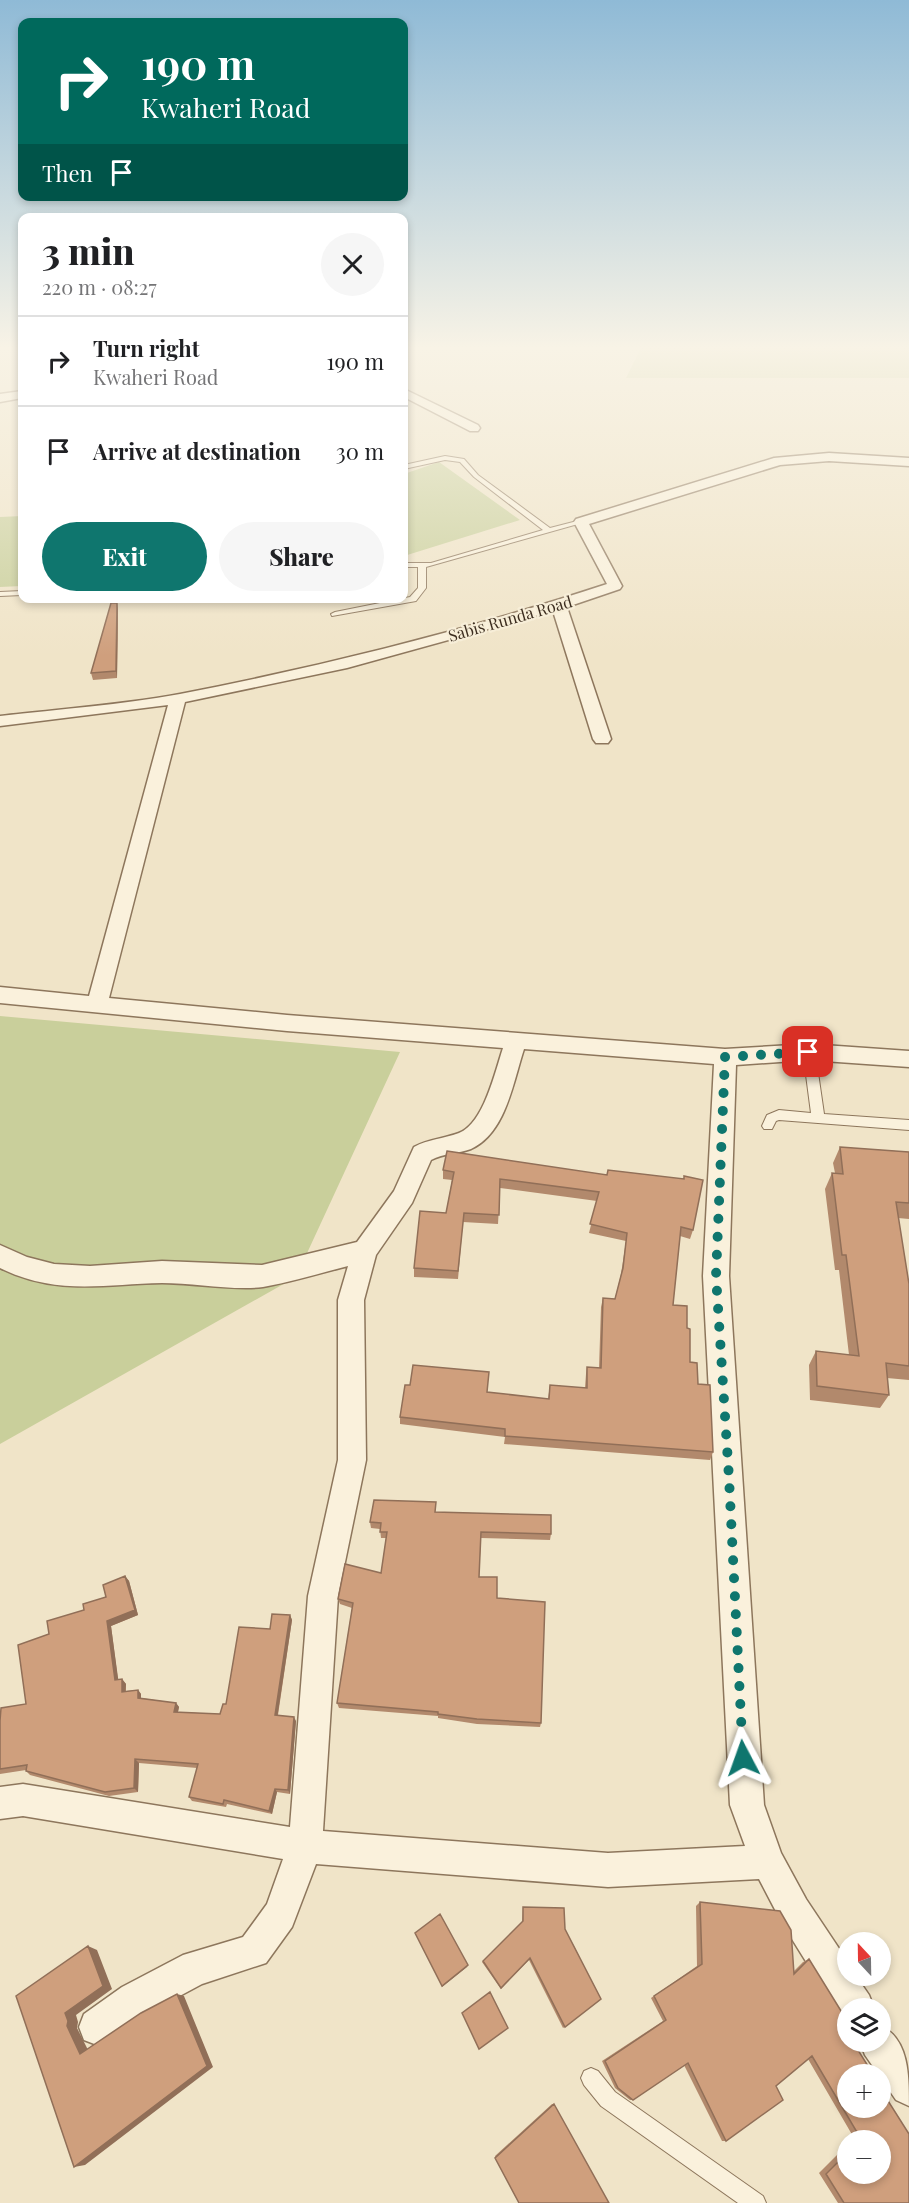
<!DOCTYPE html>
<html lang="en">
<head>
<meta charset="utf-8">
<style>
	body { margin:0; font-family:"Playfair Display",serif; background:#f6f6f6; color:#202124; height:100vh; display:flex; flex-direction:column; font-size:22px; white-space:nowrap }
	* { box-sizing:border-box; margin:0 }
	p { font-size:20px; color:#757577 }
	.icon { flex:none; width:33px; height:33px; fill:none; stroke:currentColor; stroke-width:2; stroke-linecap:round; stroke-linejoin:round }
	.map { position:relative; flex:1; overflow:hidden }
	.sheet { position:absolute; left:18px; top:213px; width:390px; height:390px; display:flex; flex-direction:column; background:#fff; border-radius:12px; box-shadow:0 3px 9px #0003 }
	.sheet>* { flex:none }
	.banner { position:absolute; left:18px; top:18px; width:390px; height:183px; border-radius:12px; box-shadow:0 3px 9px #0003; background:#00695c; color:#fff; overflow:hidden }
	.needle { width:39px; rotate:338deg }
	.buttons { position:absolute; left:837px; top:1932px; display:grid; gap:12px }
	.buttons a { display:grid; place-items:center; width:54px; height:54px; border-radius:50%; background:#fff; box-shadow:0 3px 9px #0003; font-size:30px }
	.pin { position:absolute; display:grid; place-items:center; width:51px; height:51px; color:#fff; margin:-26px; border-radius:12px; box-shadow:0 3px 9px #0006 }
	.me { position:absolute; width:66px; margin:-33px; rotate:356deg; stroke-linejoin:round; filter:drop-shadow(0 0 4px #0008) }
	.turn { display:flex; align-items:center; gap:21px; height:126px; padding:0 24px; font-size:27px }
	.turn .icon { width:78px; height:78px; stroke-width:2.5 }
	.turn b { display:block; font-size:42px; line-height:51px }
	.then { display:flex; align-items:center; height:57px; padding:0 24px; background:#0003; gap:12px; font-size:22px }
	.round { display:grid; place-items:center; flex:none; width:63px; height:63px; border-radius:32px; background:#f6f6f6 }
	.headline { display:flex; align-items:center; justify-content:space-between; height:102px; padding:0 24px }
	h1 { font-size:36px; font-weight:800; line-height:45px }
	.button { display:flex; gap:12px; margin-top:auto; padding:12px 24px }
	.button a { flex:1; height:69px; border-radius:36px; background:#0f766e; color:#fff; font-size:24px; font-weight:800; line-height:69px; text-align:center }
	.button a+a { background:#f6f6f6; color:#202124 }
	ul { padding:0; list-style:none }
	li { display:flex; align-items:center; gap:18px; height:90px; padding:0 24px; border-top:2px solid #e0e0e0 }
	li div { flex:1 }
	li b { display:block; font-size:22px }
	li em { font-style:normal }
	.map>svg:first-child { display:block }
</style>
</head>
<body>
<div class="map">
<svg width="909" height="2203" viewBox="0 0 909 2203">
	<rect width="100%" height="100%" fill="#f0e4c8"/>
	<path fill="#c9cf9b" d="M641,348H909V378H626Z
		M439,462L520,520L404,556V474Z
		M22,516V586L0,587V517Z
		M0,1016L400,1052L296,1277L0,1444Z"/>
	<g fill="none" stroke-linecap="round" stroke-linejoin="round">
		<defs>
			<path id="lane" d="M445,456L464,459L478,475L550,528L581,520L585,522L426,567V588L416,601L332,616L331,614L335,612L410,597L418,588V567H404V563H431L543,530L474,477L460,462L445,460L404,469V465Z
				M22,591V595L0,596V592Z
				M809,1048L815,1052L824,1114L909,1120V1130L779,1120L776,1121L772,1129H764L762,1126L767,1115L779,1110L811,1113L803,1052Z
				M591,2068L598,2071L615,2092L763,2196L766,2203H738L601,2106L584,2085L581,2078L584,2071Z"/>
			<path id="street" d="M404,389L478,425L480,428L478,431H470L404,397Z
				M22,391V398L0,402V394Z
				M829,453L909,458V466L829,461L780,465L589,524L622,586L620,589L567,607L611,739L608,743H596L593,739L553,611L347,668L185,702L109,998L287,1015L725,1049L809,1044L909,1051V1067L809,1060L736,1065L729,1276L764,1805L781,1853L806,1899L848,1962V1976H856L869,1995L874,2008H848V2023L843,2021L782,1923L759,1879L608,1887L316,1864L292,1927L266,1963L202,1984L148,2013L110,2040L97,2045L84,2040L79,2027L84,2014L122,1987L183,1955L243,1937L267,1904L283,1859L23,1816L0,1819V1787L23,1784L290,1827L308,1596L338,1460V1300L348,1266C320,1273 292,1282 263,1287C235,1291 193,1283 162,1283C104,1284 56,1296 0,1268V1245L27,1257L54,1264L90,1266L162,1261L262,1265L357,1242L394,1191L414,1147C428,1139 443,1139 459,1133C484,1123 495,1072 503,1048L287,1031L0,1003V987L89,996L168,705L0,726V716C60,709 121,705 180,694C324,666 468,630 607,584L574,522L576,519L774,458ZM524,1049L714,1064L703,1276L730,1805L745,1846L608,1853L323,1831L338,1596L366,1460L364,1300L376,1255L412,1203L431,1160C444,1153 458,1154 471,1149C506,1133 513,1082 524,1049Z
				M880,2025C909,2039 909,2075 909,2106L896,2100L865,2055L860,2042H880Z"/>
		</defs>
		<use href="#lane" stroke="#8d765c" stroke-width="2"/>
		<use href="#street" stroke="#8d765c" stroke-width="3"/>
		<use href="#lane" fill="#faf1dc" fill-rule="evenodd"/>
		<use href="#street" fill="#faf1dc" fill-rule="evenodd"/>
	</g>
	<path fill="#b2896c" d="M117,603L118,610L117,678L93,680L91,673Z
		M840,1147L909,1152V1219L898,1218L909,1284V1380L887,1378L889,1395L880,1408L810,1400L809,1365L816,1351L849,1355L839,1270H835L825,1189L832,1173H835L833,1163Z
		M443,1170L607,1175L693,1230L690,1239L680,1236L673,1305L687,1328L690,1362L698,1384L713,1452L710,1460L504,1444L505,1437L400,1424V1417L487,1392L548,1399L550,1385L585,1388L586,1374L587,1367L599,1368L601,1307L603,1298L615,1299L621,1274L626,1241L589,1233L597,1201L500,1188L498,1224L463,1222L458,1279L414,1277V1268L446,1213L452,1180L443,1179Z
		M436,1512L551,1534L550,1540L481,1538L479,1577L497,1598L541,1723L540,1727L477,1724L438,1718V1716L339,1708L337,1703L352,1608L340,1604L338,1599L381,1573L386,1538H381L380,1529L371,1528L370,1522Z
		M125,1576L129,1581L138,1615L111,1626L118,1680L122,1679L126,1684V1691L138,1690L141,1694V1698L176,1703L179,1707L178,1712L220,1714L270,1629L290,1615L292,1620L278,1715L296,1721L290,1794L277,1792L272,1814L227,1804L226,1807L192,1801L189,1797L197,1768L139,1763L138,1792L109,1796L30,1775L26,1771V1770L0,1774V1721L26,1704L49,1634L84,1610L106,1597Z
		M700,1902L794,1971L803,1962L809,1959L842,2023L909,2203H838L819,2173L848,2144V2174L880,2140H851L854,2138L808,2059L776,2086L726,2141H722L684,2065L633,2100H630L615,2088L602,2061L663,2021L651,1998L697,1966L696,1906Z
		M523,1907L565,1929L601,1999L563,2028L529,1960L501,1989L482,1962L522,1922Z
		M552,2104H554L519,2203L495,2156Z"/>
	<path fill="#916f58" d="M117,603L118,610L117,678L116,671Z
		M125,1576L129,1581L138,1615L111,1626L119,1685L115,1680L107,1621Z
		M290,1615L292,1620L277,1719L275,1715Z
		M122,1679L126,1684L125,1696L122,1692Z
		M138,1690L141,1694V1702L138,1698Z
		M176,1703L179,1707L177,1716L174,1712Z
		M294,1717L296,1721L290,1794L288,1790Z
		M135,1759L139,1763L138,1792L134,1788Z
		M275,1789L277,1792L272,1814L269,1811Z
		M88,1946L97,1950L112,1989L76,2015L78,2022L77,2028L90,2054H80L67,2026L65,2013Z
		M468,1965L467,1967L442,1987V1986Z
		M177,1994L184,1996L213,2067L85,2165L74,2167Z"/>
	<path fill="#cf9f7d" stroke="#916f58" stroke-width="1.5" d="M111,603H117L116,671L91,673Z
		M840,1147L909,1152V1203L896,1202L909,1284V1366L886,1363L889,1395L817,1386L816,1351L859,1356L846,1255H842L832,1173L843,1174Z
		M447,1151L607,1175L608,1170L684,1179V1176L703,1180L693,1230L681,1227L673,1305L687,1306V1328L690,1329V1362L697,1363L698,1384L710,1385L713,1452L505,1436V1429L400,1417L405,1385H410L413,1365L489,1372L487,1392L549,1399L550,1385L587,1388V1367L601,1368L603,1298L615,1299L623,1268L627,1233L590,1224L599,1192L500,1179L499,1215L464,1213L458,1271L414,1268L420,1211L446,1213L454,1172L443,1170Z
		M374,1500L436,1502L435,1512L551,1515V1534L481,1532L479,1577H497V1598L545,1602L541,1723L477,1719L438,1714V1712L337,1703L353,1603L338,1599L345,1564L381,1573L387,1532H380L381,1523L370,1522Z
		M125,1576L135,1610L107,1621L115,1680L122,1679V1692L138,1690V1698L176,1703L174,1712L220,1714L223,1704H226L239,1627L270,1629L272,1614L290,1615L275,1715L294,1717L288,1790L275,1789L269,1811L224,1800L223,1804L189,1797L198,1764L135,1759L134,1788L105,1792L26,1771L27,1765L0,1769V1721L1,1708L26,1704L18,1645L49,1634L47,1621L84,1610L83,1604L106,1597L103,1585Z
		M700,1902L780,1911L791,1930L794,1974L809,1959L846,2019L842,2023L848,2033V2042H853L873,2074H848V2108H880V2088L909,2134V2203H844L826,2174L848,2152V2174H880V2140H859L861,2139L812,2056L776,2086L783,2100L726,2141L688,2063L633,2100L618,2088L605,2061L666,2020L654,1996L702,1964Z
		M523,1907L564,1908L565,1929L601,1999L565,2027L530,1958L501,1988L483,1961L523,1921Z
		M440,1914L468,1965L442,1986L415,1933Z
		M88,1946L103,1986L65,2013L68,2021L67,2026L80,2054L141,2013L177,1994L207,2066L74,2167L16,1996Z
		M490,1992L508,2028L479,2049L462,2013Z
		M554,2104L609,2203H519L495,2158Z"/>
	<linearGradient id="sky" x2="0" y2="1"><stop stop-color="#8fbad6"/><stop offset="0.53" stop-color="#f8f3e6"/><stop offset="1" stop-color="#f8f3e6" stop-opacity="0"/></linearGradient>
	<rect width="909" height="656" fill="url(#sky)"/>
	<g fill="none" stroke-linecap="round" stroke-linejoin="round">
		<path stroke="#0f766e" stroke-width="10" stroke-dasharray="0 18" d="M743,1758L729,1478L716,1276L725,1057L808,1052"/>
	</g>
	<g text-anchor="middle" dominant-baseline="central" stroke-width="4.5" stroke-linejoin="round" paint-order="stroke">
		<g font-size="16" fill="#3d2e20" stroke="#f7eed8">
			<text transform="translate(510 618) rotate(-16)">Sabis Runda Road</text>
		</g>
	</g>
</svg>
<div class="buttons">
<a><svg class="needle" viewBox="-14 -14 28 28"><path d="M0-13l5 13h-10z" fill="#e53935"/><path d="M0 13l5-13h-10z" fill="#757577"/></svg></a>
<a><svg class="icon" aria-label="layers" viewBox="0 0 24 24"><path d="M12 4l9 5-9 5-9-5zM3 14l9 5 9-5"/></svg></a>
<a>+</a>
<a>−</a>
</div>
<div class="pin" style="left:808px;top:1052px;background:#d93025"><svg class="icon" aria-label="arrive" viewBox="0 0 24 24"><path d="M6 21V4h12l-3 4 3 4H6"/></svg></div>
<svg class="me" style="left:743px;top:1758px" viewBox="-20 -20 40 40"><path d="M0-17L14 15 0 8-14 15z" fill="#0f766e" stroke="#fff" stroke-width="4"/></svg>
<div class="banner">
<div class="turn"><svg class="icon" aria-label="right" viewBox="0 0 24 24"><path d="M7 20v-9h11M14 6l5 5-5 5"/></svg><div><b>190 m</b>Kwaheri Road</div></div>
<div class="then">Then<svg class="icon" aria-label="arrive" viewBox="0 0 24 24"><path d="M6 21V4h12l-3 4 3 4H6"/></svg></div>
</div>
<section class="sheet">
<div class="headline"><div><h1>3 min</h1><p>220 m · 08:27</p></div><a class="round"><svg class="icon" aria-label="close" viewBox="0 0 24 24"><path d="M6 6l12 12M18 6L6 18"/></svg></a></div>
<ul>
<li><svg class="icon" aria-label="right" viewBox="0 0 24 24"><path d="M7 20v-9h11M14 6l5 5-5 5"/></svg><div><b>Turn right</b><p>Kwaheri Road</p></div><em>190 m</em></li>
<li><svg class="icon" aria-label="arrive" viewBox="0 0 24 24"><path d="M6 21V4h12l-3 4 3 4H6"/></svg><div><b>Arrive at destination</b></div><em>30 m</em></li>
</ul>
<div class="button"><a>Exit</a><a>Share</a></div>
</section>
</div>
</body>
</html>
